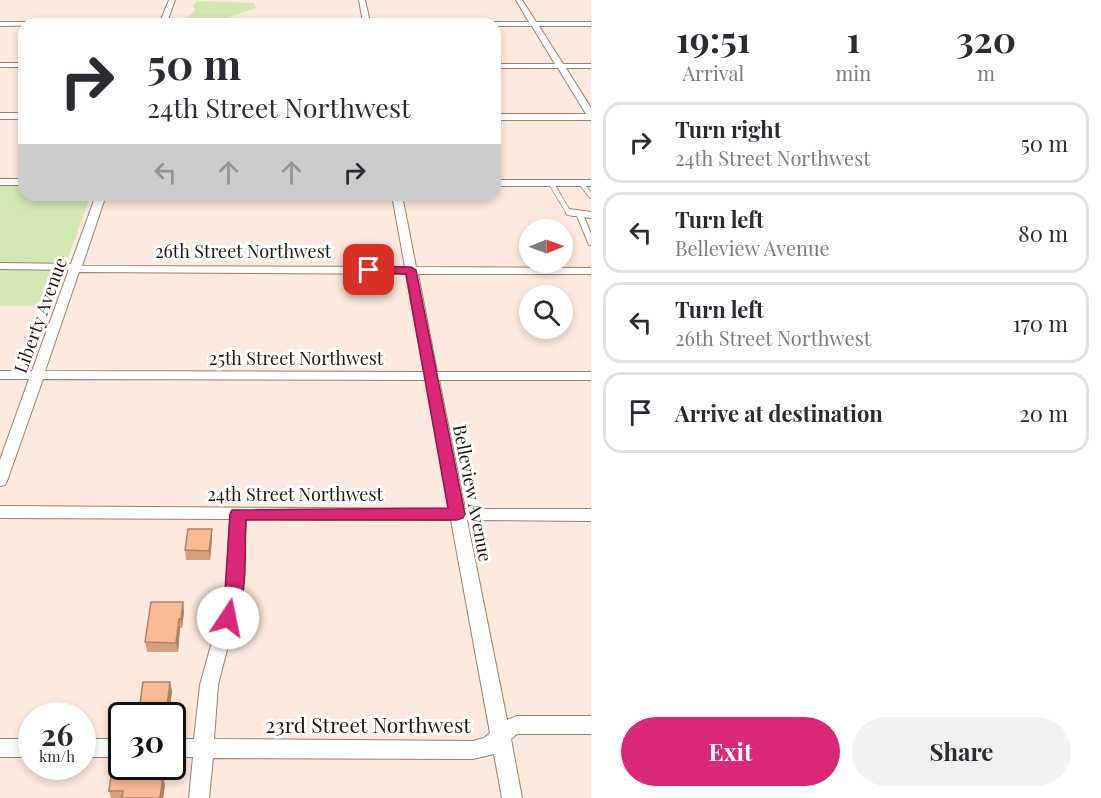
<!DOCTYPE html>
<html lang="en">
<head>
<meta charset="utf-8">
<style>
	body { margin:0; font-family:"Playfair Display",serif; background:#f2f2f3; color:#2b2b33; height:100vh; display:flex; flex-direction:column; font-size:22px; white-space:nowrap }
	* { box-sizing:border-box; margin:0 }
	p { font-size:20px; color:#7c7c81 }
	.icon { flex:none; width:33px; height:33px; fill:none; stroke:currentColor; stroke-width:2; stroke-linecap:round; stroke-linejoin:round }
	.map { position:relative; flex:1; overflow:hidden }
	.side { display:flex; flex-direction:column; background:#fff; width:510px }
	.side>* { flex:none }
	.banner { position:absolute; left:18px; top:18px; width:483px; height:183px; border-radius:18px; box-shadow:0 3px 9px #0003; background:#fff; color:#2b2b33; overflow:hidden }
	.needle { width:39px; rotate:89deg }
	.controls { position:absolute; left:519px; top:219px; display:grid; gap:12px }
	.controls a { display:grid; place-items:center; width:54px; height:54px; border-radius:50%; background:#fff; box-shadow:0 3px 9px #0003; font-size:30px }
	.speed { position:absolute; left:18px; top:702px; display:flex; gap:12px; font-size:30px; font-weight:700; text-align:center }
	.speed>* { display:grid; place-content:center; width:78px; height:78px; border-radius:50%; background:#fff; box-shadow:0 3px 9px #0003; line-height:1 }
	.speed small { font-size:15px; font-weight:400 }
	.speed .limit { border:3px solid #111; border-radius:9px; background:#fff; color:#111 }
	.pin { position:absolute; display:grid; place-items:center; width:51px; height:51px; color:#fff; margin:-26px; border-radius:12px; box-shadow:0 3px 9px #0006 }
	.me { position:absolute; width:66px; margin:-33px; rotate:11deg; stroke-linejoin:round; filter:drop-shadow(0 0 4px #0008) }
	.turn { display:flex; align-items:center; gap:21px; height:126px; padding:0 30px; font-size:27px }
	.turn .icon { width:78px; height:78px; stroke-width:2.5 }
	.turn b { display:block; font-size:42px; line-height:51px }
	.lanes { display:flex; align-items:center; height:57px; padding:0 30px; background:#0003; justify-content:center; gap:30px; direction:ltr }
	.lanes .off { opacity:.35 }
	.eta { display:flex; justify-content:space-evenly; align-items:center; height:102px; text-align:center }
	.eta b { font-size:36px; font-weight:700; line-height:42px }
	.cta { display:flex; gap:12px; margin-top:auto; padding:12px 30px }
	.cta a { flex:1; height:69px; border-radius:36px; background:#db2777; color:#fff; font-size:24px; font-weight:700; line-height:69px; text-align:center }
	.cta a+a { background:#f2f2f3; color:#2b2b33 }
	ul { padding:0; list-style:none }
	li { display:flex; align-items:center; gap:18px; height:81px; margin:0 12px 9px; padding:0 18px; border:3px solid #e1e1e2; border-radius:18px }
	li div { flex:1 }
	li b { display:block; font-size:22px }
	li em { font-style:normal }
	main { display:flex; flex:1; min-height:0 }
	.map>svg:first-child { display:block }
</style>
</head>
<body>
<main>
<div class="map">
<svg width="591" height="798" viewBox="0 0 591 798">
	<rect width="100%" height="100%" fill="#fde9dd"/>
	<path fill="#d1e8b3" d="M197,1L254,3L256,8L226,18L185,20L195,10L193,5Z
		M0,185H24V195H91L50,306H0Z"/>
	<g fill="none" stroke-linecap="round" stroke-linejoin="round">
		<defs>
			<path id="lane-far1" d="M551,183L569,213L578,214
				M581,183L591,196"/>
			<path id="lane" d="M569,212L591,215
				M580,215L591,242
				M0,266L76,267"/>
			<path id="street" d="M169,0H175L167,22H363L359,0H365L370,22H426L429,24H145L160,22Z
				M516,0H522L536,22H591V26H539L563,64H591V68H566L591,108V120H495V114H586L558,68H495V64H555L532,26H495V24H492L495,22H529Z
				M0,22H121L124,24L0,26Z
				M0,63H24V67H0Z
				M0,113H24V119H0Z
				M0,179H24V185H0Z
				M495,180H591V186H495Z
				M96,195H106L82,266L405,267L392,195H402L416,267L591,268V274H418L437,372H591V380H439L465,509H591V521L467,520L507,720L517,716H591V734H517L511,739L522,798H502L494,754L473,759L213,758L209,798H189L193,757H172V739H194L200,685L226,591L230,519L0,518V506L449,509L426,380L43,379L7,481L5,485L0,486V460L29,379H0V371H32ZM79,272L406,274L424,372L45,371ZM246,519L451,520L490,733L484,738L473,741L214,739L218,685L242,591Z
				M0,739H32V757H0Z
				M82,739H122V757H82Z"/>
		</defs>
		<use href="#lane-far1" stroke="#9d7f6e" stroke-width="6"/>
		<use href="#lane" stroke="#9d7f6e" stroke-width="8"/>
		<use href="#street" stroke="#9d7f6e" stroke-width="2"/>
		<use href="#lane-far1" stroke="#fff" stroke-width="4.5"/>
		<use href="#lane" stroke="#fff" stroke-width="6"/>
		<use href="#street" fill="#fff" fill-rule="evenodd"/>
	</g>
	<path fill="#d6a07f" d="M212,529V539L210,560H186L185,550Z
		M183,602L184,612L182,628H180L178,652H147L145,642Z
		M172,691L169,714H141L140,704Z
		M165,785L163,798H111L109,791Z"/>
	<path fill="#ae8268" d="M212,529V539L210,560L209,551Z
		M183,602L184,612L182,628L181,619Z
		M179,619L180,628L178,652L176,643Z
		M170,682L172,691L169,714L167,705Z
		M163,776L165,785L163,798H160Z"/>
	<path fill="#f9ba94" stroke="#ae8268" stroke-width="1.5" d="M188,529H212L209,551L185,550Z
		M151,602H183L181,619H179L176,643L145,642Z
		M143,682H170L167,705L140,704Z
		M111,776H163L160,798H122L123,791H109Z"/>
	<path fill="#db2777" stroke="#8e194d" stroke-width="1.5" d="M369,266L411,267L416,270L465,514L463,518L457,520H246C244,552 249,594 234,623L228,625L222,623L219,618L225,591L230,514L232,510L448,508L406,274L365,272V267Z"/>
	<g text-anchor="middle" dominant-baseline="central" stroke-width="6" stroke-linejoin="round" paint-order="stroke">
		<g font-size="18" fill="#21160f" stroke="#fff">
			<text x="243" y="251">26th Street Northwest</text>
			<text transform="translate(40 315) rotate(-70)">Liberty Avenue</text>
			<text x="296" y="358">25th Street Northwest</text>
			<text transform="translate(473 493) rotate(79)">Belleview Avenue</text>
			<text x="295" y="494">24th Street Northwest</text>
		</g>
		<g font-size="21" fill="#21160f" stroke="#fff">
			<text x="368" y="724">23rd Street Northwest</text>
		</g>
	</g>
</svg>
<div class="controls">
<a><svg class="needle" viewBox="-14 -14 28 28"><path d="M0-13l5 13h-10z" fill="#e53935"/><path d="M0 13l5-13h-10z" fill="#7c7c81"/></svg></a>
<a><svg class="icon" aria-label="search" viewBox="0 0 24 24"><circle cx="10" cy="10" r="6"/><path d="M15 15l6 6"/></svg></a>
</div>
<div class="speed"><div>26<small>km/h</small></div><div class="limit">30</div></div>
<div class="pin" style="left:369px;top:270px;background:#d93025"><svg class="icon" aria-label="arrive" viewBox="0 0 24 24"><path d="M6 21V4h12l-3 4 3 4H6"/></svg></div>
<svg class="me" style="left:228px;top:618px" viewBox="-20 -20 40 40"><circle r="19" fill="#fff"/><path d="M0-13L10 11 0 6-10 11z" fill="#db2777"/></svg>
<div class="banner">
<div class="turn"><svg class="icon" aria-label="right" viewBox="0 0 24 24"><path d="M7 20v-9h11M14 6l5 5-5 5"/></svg><div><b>50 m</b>24th Street Northwest</div></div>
<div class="lanes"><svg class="icon off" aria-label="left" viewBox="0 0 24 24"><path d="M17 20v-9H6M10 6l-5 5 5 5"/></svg><svg class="icon off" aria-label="ahead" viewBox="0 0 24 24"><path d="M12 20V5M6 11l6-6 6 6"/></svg><svg class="icon off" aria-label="ahead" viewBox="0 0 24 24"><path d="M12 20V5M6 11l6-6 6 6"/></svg><svg class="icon" aria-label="right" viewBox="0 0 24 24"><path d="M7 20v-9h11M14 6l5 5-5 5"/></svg></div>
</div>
</div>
<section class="side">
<div class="eta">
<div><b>19:51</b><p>Arrival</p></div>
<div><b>1</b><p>min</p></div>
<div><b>320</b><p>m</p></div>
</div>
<ul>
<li><svg class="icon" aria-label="right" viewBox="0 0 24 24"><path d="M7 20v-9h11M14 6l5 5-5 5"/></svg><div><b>Turn right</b><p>24th Street Northwest</p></div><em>50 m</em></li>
<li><svg class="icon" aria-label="left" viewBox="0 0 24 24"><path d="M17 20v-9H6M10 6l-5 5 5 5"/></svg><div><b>Turn left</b><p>Belleview Avenue</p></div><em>80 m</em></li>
<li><svg class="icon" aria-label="left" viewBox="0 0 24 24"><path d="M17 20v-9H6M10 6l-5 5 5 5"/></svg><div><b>Turn left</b><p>26th Street Northwest</p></div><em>170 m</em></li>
<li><svg class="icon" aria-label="arrive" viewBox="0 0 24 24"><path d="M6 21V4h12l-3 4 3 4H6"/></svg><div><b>Arrive at destination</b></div><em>20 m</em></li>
</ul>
<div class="cta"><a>Exit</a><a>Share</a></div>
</section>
</main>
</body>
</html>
